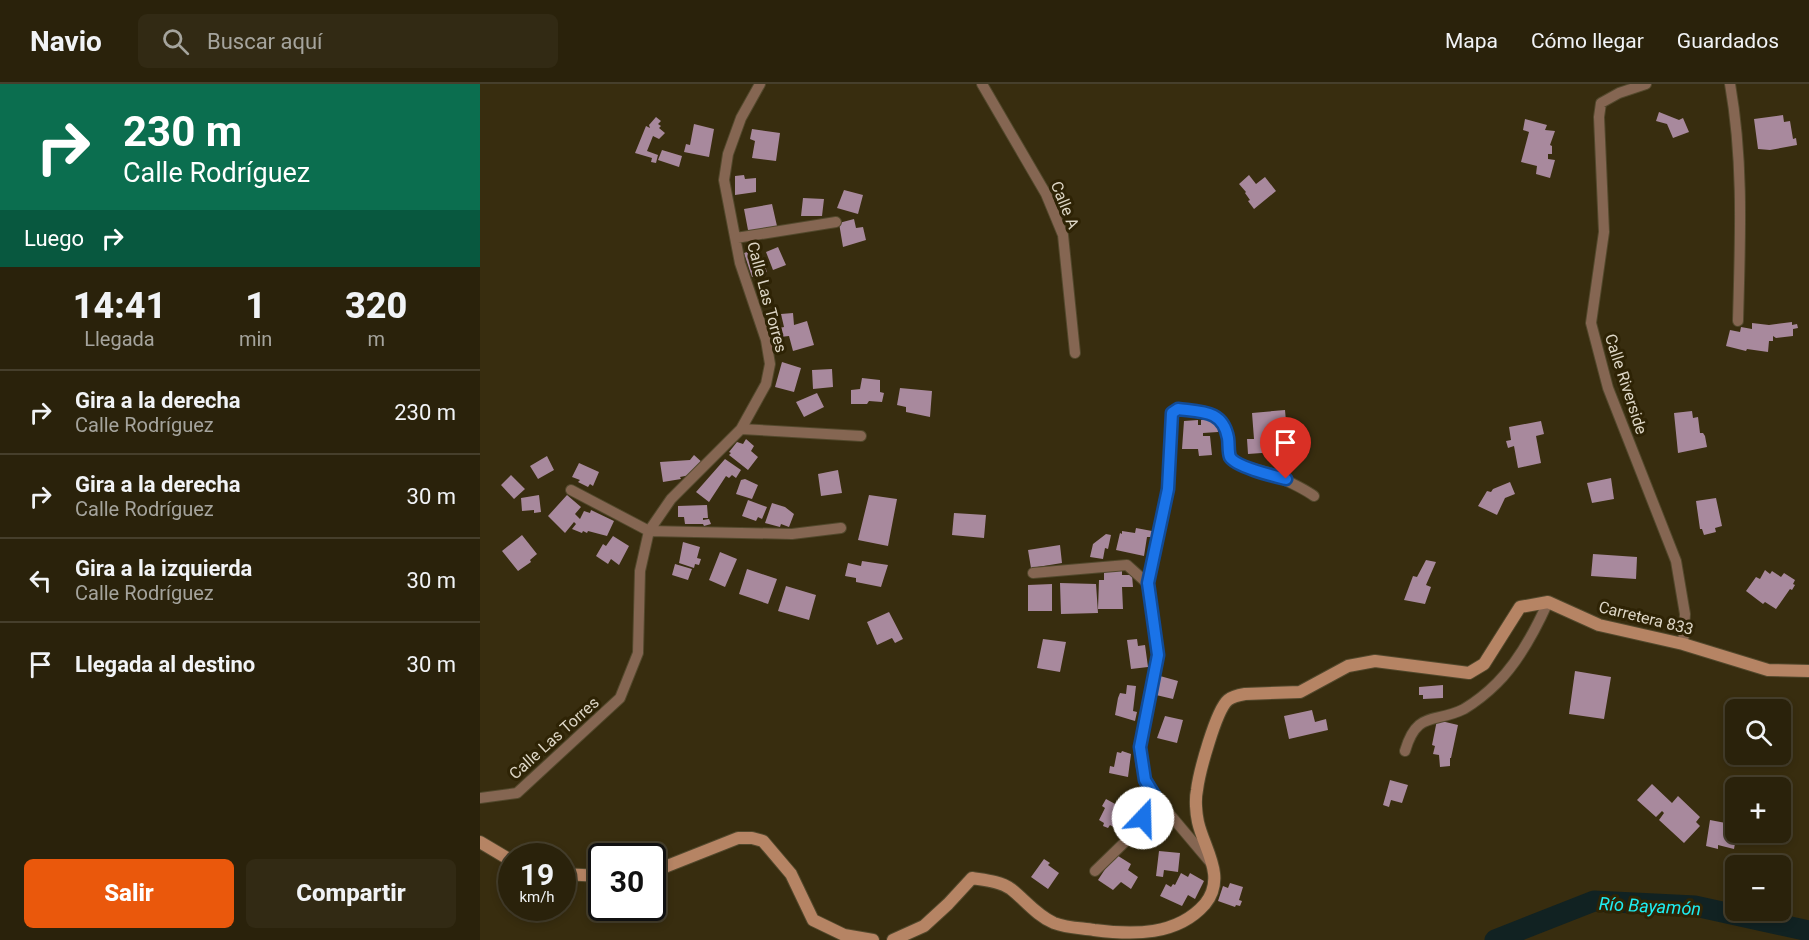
<!DOCTYPE html>
<html lang="es">
<head>
<meta charset="utf-8">
<style>
	body { margin:0; font-family:Roboto,sans-serif; background:#322a14; color:#f1f3f6; height:100vh; display:flex; flex-direction:column; font-size:22px; white-space:nowrap }
	* { box-sizing:border-box; margin:0 }
	p { font-size:20px; color:#a5a49d }
	.icon { flex:none; width:33px; height:33px; fill:none; stroke:currentColor; stroke-width:2; stroke-linecap:round; stroke-linejoin:round }
	.map { position:relative; flex:1; overflow:hidden }
	.drawer { display:flex; flex-direction:column; background:#2a220b; width:480px }
	.drawer>* { flex:none }
	.top-card { background:#0b6e4f; color:#fff; overflow:hidden }
	.fabs { position:absolute; left:1245px; top:615px; display:grid; gap:12px }
	.fabs a { display:grid; place-items:center; width:66px; height:66px; border-radius:9px; background:#2a220b; box-shadow:0 3px 9px #0003,0 0 0 2px #463f2c; font-size:30px }
	.speed { position:absolute; left:18px; top:759px; display:flex; gap:12px; font-size:30px; font-weight:700; text-align:center }
	.speed>* { display:grid; place-content:center; width:78px; height:78px; border-radius:50%; background:#2a220b; box-shadow:0 3px 9px #0003,0 0 0 2px #463f2c; line-height:1 }
	.speed small { font-size:15px; font-weight:400 }
	.speed .limit { border:3px solid #111; border-radius:9px; background:#fff; color:#111 }
	.pin { position:absolute; display:grid; place-items:center; width:51px; height:51px; color:#fff; margin:-62px -26px; border-radius:50% 50% 50% 0; rotate:-45deg; box-shadow:0 0 6px #0007 }
	.pin .icon { rotate:45deg }
	.me { position:absolute; width:66px; margin:-33px; rotate:21deg; stroke-linejoin:round; filter:drop-shadow(0 0 4px #0008) }
	.turn { display:flex; align-items:center; gap:21px; height:126px; padding:0 24px; font-size:27px }
	.turn .icon { width:78px; height:78px; stroke-width:2.5 }
	.turn b { display:block; font-size:42px; line-height:51px }
	.then { display:flex; align-items:center; height:57px; padding:0 24px; background:#0003; gap:12px; font-size:22px }
	.eta { display:flex; justify-content:space-evenly; align-items:center; height:102px; text-align:center }
	.eta b { font-size:36px; font-weight:800; line-height:42px }
	.primary-button { display:flex; gap:12px; margin-top:auto; padding:12px 24px }
	.primary-button a { flex:1; height:69px; border-radius:9px; background:#ea580c; color:#fff; font-size:24px; font-weight:800; line-height:69px; text-align:center }
	.primary-button a+a { background:#322a14; color:#f1f3f6 }
	ul { padding:0; list-style:none }
	li { display:flex; align-items:center; gap:18px; height:84px; padding:0 24px; border-top:2px solid #463f2c }
	li div { flex:1 }
	li b { display:block; font-size:22px }
	li em { font-style:normal }
	header { display:flex; align-items:center; gap:36px; box-sizing:border-box; height:84px; padding:0 30px; background:#2a220b; border-bottom:2px solid #463f2c }
	header strong { font-size:28px }
	nav { display:flex; gap:33px; margin-inline-start:auto; font-size:21px }
	.search { width:420px; height:54px; background:#322a14; display:flex; align-items:center; gap:15px; box-sizing:border-box; padding:0 21px; border-radius:9px; color:#a5a49d; font-size:22px }
	main { display:flex; flex:1; min-height:0 }
	.map>svg:first-child { display:block }
</style>
</head>
<body>
<header>
<strong>Navio</strong>
<div class="search"><svg class="icon" aria-label="search" viewBox="0 0 24 24"><circle cx="10" cy="10" r="6"/><path d="M15 15l6 6"/></svg>Buscar aquí</div>
<nav><a>Mapa</a><a>Cómo llegar</a><a>Guardados</a></nav>
</header>
<main>
<section class="drawer">
<div class="top-card">
<div class="turn"><svg class="icon" aria-label="right" viewBox="0 0 24 24"><path d="M7 20v-9h11M14 6l5 5-5 5"/></svg><div><b>230 m</b>Calle Rodríguez</div></div>
<div class="then">Luego<svg class="icon" aria-label="right" viewBox="0 0 24 24"><path d="M7 20v-9h11M14 6l5 5-5 5"/></svg></div>
</div>
<div class="eta">
<div><b>14:41</b><p>Llegada</p></div>
<div><b>1</b><p>min</p></div>
<div><b>320</b><p>m</p></div>
</div>
<ul>
<li><svg class="icon" aria-label="right" viewBox="0 0 24 24"><path d="M7 20v-9h11M14 6l5 5-5 5"/></svg><div><b>Gira a la derecha</b><p>Calle Rodríguez</p></div><em>230 m</em></li>
<li><svg class="icon" aria-label="right" viewBox="0 0 24 24"><path d="M7 20v-9h11M14 6l5 5-5 5"/></svg><div><b>Gira a la derecha</b><p>Calle Rodríguez</p></div><em>30 m</em></li>
<li><svg class="icon" aria-label="left" viewBox="0 0 24 24"><path d="M17 20v-9H6M10 6l-5 5 5 5"/></svg><div><b>Gira a la izquierda</b><p>Calle Rodríguez</p></div><em>30 m</em></li>
<li><svg class="icon" aria-label="arrive" viewBox="0 0 24 24"><path d="M6 21V4h12l-3 4 3 4H6"/></svg><div><b>Llegada al destino</b></div><em>30 m</em></li>
</ul>
<div class="primary-button"><a>Salir</a><a>Compartir</a></div>
</section>
<div class="map">
<svg width="1329" height="856" viewBox="0 0 1329 856">
	<rect width="100%" height="100%" fill="#382d0f"/>
	<g fill="none" stroke-linecap="round" stroke-linejoin="round">
		<path stroke="#122" stroke-width="21" d="M1015,856L1114,817L1215,822L1329,847"/>
	</g>
	<path fill="#a8899d" d="M1179,28L1199,36L1203,34L1209,48L1193,54L1187,40L1176,37Z
		M1303,31L1304,38L1310,37L1313,55L1316,54L1317,61L1290,66L1278,65L1274,35Z
		M176,33L181,37L178,40L181,42L179,44L185,49L179,55L173,52L167,67L178,71L176,79L171,78L172,74L155,69L166,42L170,44L169,41Z
		M1045,35L1067,41L1065,46L1075,47L1070,61L1072,62V70H1068V75L1075,76L1070,94L1056,90L1057,82L1041,78L1049,48L1043,46Z
		M214,40L234,45L229,73L204,68L206,60L210,61Z
		M272,45L300,49L296,77L272,74L275,57L270,55Z
		M182,66L202,72L199,83L178,76Z
		M264,91L265,95L276,94V108L255,111V92Z
		M769,91L776,100L785,93L796,107L774,125L768,117L770,116L765,109L766,108L759,100Z
		M364,106L383,111L378,130L357,124Z
		M323,114L344,115L342,132H321Z
		M292,120L297,142L271,148L268,146L264,125Z
		M374,135L376,144L383,143L386,156L363,163L359,139Z
		M298,163L306,181L293,186L286,168Z
		M279,164L287,188L272,193L264,169Z
		M313,229L314,241L327,237L334,261L313,267L309,252L300,253L299,244L304,243L301,230Z
		M1312,238V241L1317,240L1318,244L1313,245V252L1296,254L1293,252V257H1289L1288,268L1267,265L1266,267L1246,262L1250,246L1260,248L1261,243L1272,245V239L1289,241Z
		M302,278L321,284L314,308L295,303Z
		M352,285L353,303L333,305L332,286Z
		M382,294L400,296V308L404,309L402,318L389,317L387,320H371V306L380,305Z
		M420,304L452,307L450,333L426,328V323L417,321Z
		M337,309L344,323L324,333L316,318Z
		M805,326L807,349L788,350L789,356H786V362H794V368L768,370L767,355H774L772,329Z
		M1212,327L1213,334L1218,333L1220,349H1223L1225,352L1227,363L1198,369L1194,329Z
		M737,334L738,348L723,349V352H730L732,371L719,372L718,365H702L704,337L718,336V341H721V336Z
		M1061,337L1064,350L1056,352L1061,379L1038,384L1034,362L1028,364L1026,357L1031,356L1029,343Z
		M266,355L274,362L271,367L278,373L268,386L249,371L251,369L249,368L257,358L263,360Z
		M214,371L224,380L210,391L200,393L201,395L183,398L180,378L210,376Z
		M67,372L74,386L58,395L50,382Z
		M245,375L261,386L256,394L252,391L249,394L246,392L229,418L216,408Z
		M99,379L119,388L113,402L110,400L108,403L98,398L100,396L92,393Z
		M358,386L362,409L341,412L338,390Z
		M31,391L45,405L34,415L21,401Z
		M1131,394L1134,415L1112,419L1107,399Z
		M265,395L278,401L272,415L256,410L261,396Z
		M1030,398L1035,410L1025,414L1017,431L998,422L1007,407L1011,408L1013,405Z
		M59,411L61,428L54,429V426L42,427L41,414Z
		M87,411L101,423L95,430L100,435L104,427L110,429L111,426L134,437L127,452L108,447L107,449L103,447L102,449L92,445L96,440L94,438L85,449L68,432Z
		M389,411L417,415L408,462L378,456Z
		M1236,414L1242,442L1235,444L1236,448L1224,451L1222,445H1220L1216,417Z
		M268,416L287,423L282,435L278,433L276,437L262,432Z
		M292,419L305,423L314,430L309,443L301,440L300,443L285,439Z
		M227,421L228,434H223V436L229,435L231,440L224,442L223,440H205L204,433H198V422Z
		M474,429L506,431L504,454L472,451Z
		M656,444L672,447L671,453H667L664,472L636,466L640,449L642,450V447L655,449Z
		M626,450L631,451L628,465L625,464L623,475L610,473L613,460Z
		M42,451L57,470L50,476L51,478L38,487L22,467Z
		M133,452L149,462L139,481L131,475L128,480L116,472L123,460L126,462Z
		M203,458L220,463L217,474L221,475L219,481L215,480L214,484L199,479Z
		M580,461L582,479L551,484L548,466Z
		M240,468L257,475L245,503L229,496Z
		M1113,470L1157,473L1156,495L1111,492Z
		M946,476L956,478L946,501L951,503L945,520L924,516L933,492L937,493Z
		M382,477L408,481L401,503L376,498V494L365,492L368,479L381,482Z
		M195,480L212,485L208,496L192,491Z
		M267,485L297,495L288,520L259,510Z
		M624,486H642V491H652L653,503H642L643,525H618L619,496H624Z
		M1285,486L1290,490L1292,487L1301,493L1304,489L1315,496L1313,500L1315,501L1312,506L1310,505L1296,525L1285,518L1283,520L1266,507L1276,493L1280,495Z
		M580,499L616,500L618,529L581,530Z
		M572,500V527H548V501Z
		M306,502L336,511L329,536L298,527Z
		M409,528L423,555L415,559L412,554L397,561L387,538Z
		M563,555L586,558L580,588L557,584Z
		M657,555L658,562L665,561L668,583L651,585L647,556Z
		M1095,587L1131,593L1124,635L1089,630Z
		M680,592L698,597L693,615L676,611Z
		M647,601L656,602L653,627L657,628L655,637L635,631L638,614L640,609L646,610Z
		M963,601V614L943,615V611H939V603Z
		M832,626L835,638L846,635L848,646L809,655L804,632Z
		M685,632L703,636L697,659L677,654Z
		M957,636L978,641L971,674H970V682L960,683L959,671L953,670L955,662L952,661Z
		M642,667L651,670L648,693L629,689L630,682L634,683L637,668L641,669Z
		M910,696L928,701L922,719L911,716L909,723L903,721Z
		M1172,700L1192,719L1198,712L1220,733L1216,738L1220,742L1204,759L1179,736L1184,729L1182,727L1176,733L1157,716Z
		M1252,700L1264,702L1256,704V716L1249,715Z
		M626,715L637,721L639,717L649,722L635,744L630,741L628,744L623,742L624,739L619,736L625,724L622,722Z
		M1230,736L1256,741V748H1257L1254,765L1238,761V765L1226,762Z
		M679,767L700,769L698,788L684,786L683,793L676,792Z
		M635,770L651,780L648,786L658,793L651,805L641,798L633,806L618,796Z
		M564,775L570,779L568,781L579,789L568,805L551,793Z
		M701,789L708,793L710,789L724,797L715,815L708,811L702,822L680,812L686,800L691,803L693,800L695,801Z
		M750,799L763,803L759,816L762,817L760,822L756,821L755,823L738,817L743,802L748,804Z"/>
	<g fill="none" stroke-linecap="round" stroke-linejoin="round">
		<defs>
			<path id="street" d="M502,0L566,110L583,151L595,269
				M1166,0L1139,9L1121,19L1119,33L1124,148L1111,239L1128,304L1196,477L1205,530L1203,560
				M1250,0C1264,79 1260,158 1258,237
				M256,154L356,138
				M261,345L381,352
				M91,406L169,447L312,450L361,444
				M553,489L647,481L667,499
				M925,667C937,626 954,640 984,625C994,619 1008,608 1017,599C1039,577 1055,547 1068,518
				M0,714L37,709L140,614L158,569L160,487L169,447L191,415L261,345L286,300L290,280L286,256L260,179L244,96L248,70L261,34L280,0
				M730,778L676,714L665,696L661,680L660,663L678,571L667,499L689,405L692,329L698,325C725,328 745,327 749,359C750,366 749,372 754,376C765,385 777,385 789,389C805,396 820,402 834,412
				M615,787L650,753L676,714"/>
			<path id="secondary" d="M0,758L32,777
				M172,788L258,754H272L283,757L311,790L333,836L364,851L393,856
				M82,790L122,792
				M413,856L444,842L468,820L492,794C504,796 520,797 531,805C545,816 557,832 574,839C587,844 601,844 614,846C653,851 697,852 725,820C747,793 724,765 718,738C716,729 715,715 717,706C719,689 736,626 748,616C753,612 759,611 765,610L820,608L868,582L895,577L989,589L1004,580L1040,523L1068,518L1119,541L1203,560L1288,586L1329,587"/>
		</defs>
		<use href="#street" stroke="#52482c" stroke-width="12"/>
		<use href="#secondary" stroke="#52482c" stroke-width="14"/>
		<use href="#street" stroke="#856652" stroke-width="10"/>
		<use href="#secondary" stroke="#b68464" stroke-width="12"/>
	</g>
	<g fill="none" stroke-linecap="round" stroke-linejoin="round">
		<defs>
			<path id="route" d="M663,734L676,714L665,696L660,663L678,571L668,499L688,405L692,329L698,325C722,328 743,326 748,354C749,360 748,368 750,373C756,383 794,392 806,395"/>
		</defs>
		<use href="#route" stroke="#114b97" stroke-width="15"/>
		<use href="#route" stroke="#1a73e8" stroke-width="10"/>
	</g>
	<g text-anchor="middle" dominant-baseline="central" stroke-width="6" stroke-linejoin="round" paint-order="stroke">
		<g font-size="16" fill="#ddd6c6" stroke="#2e2305">
			<text transform="translate(585 121) rotate(68)">Calle A</text>
			<text transform="translate(287 213) rotate(75)">Calle Las Torres</text>
			<text transform="translate(1146 300) rotate(72)">Calle Riverside</text>
			<text transform="translate(1166 534) rotate(14)">Carretera 833</text>
			<text transform="translate(74 654) rotate(-42)">Calle Las Torres</text>
		</g>
		<g font-size="18" font-style="italic" fill="#1eeef2" stroke="#2e2305">
			<text transform="translate(1170 822) rotate(3)">Río Bayamón</text>
		</g>
	</g>
</svg>
<div class="fabs">
<a><svg class="icon" aria-label="search" viewBox="0 0 24 24"><circle cx="10" cy="10" r="6"/><path d="M15 15l6 6"/></svg></a>
<a>+</a>
<a>−</a>
</div>
<div class="speed"><div>19<small>km/h</small></div><div class="limit">30</div></div>
<div class="pin" style="left:806px;top:395px;background:#d93025"><svg class="icon" aria-label="arrive" viewBox="0 0 24 24"><path d="M6 21V4h12l-3 4 3 4H6"/></svg></div>
<svg class="me" style="left:663px;top:734px" viewBox="-20 -20 40 40"><circle r="19" fill="#fff"/><path d="M0-13L10 11 0 6-10 11z" fill="#1a73e8"/></svg>
</div>
</main>
</body>
</html>
